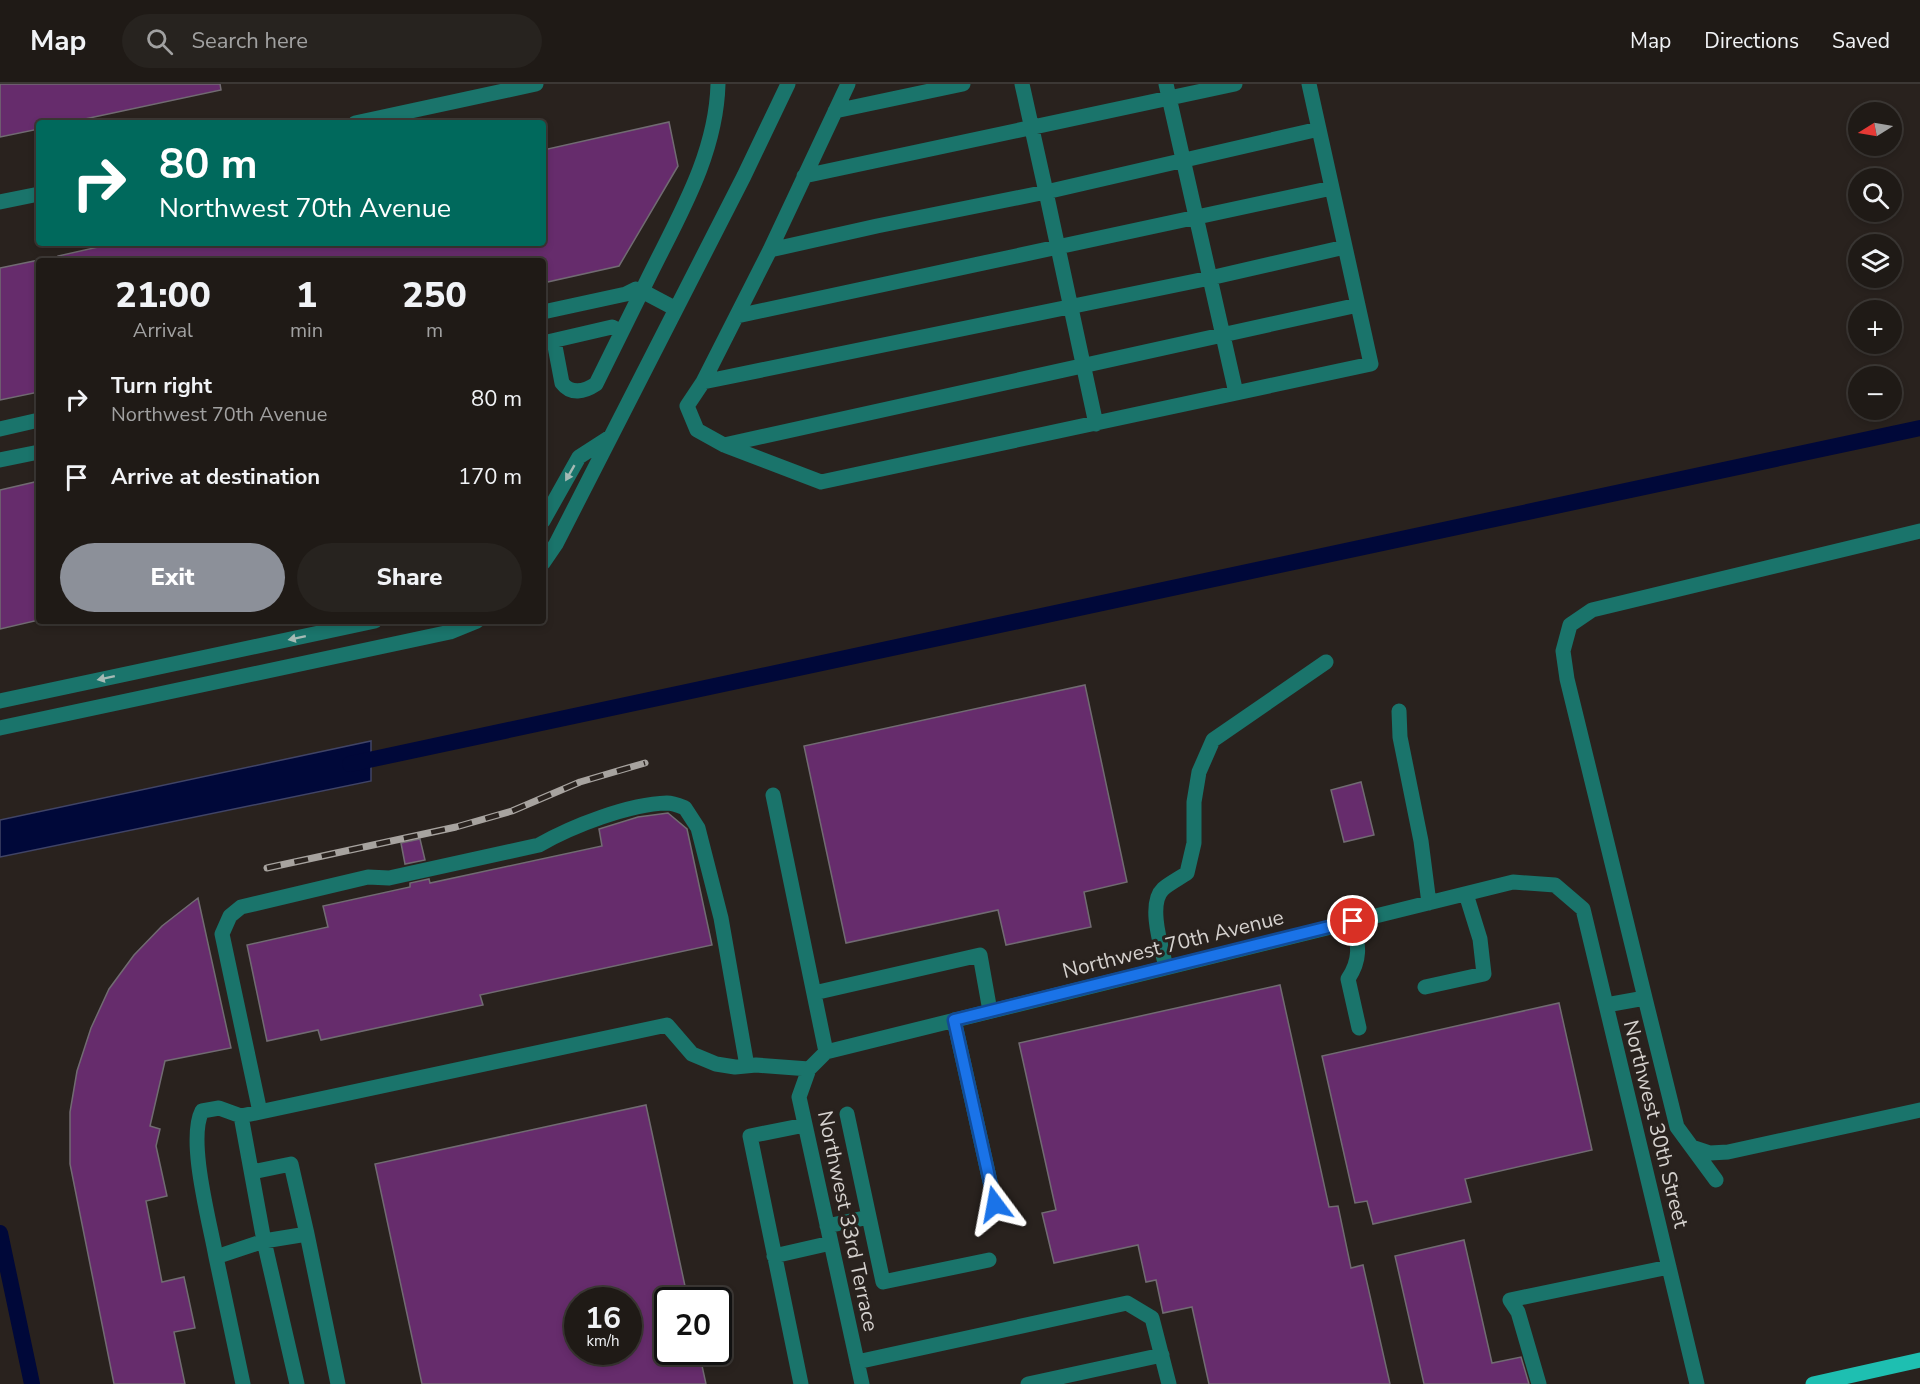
<!DOCTYPE html>
<html lang="en">
<head>
<meta charset="utf-8">
<style>
	body { margin:0; font-family:"Nunito Sans",sans-serif; background:#27231f; color:#f1f3f6; height:100vh; display:flex; flex-direction:column; font-size:22px; white-space:nowrap }
	* { box-sizing:border-box; margin:0 }
	p { font-size:20px; color:#a1a1a1 }
	.icon { flex:none; width:33px; height:33px; fill:none; stroke:currentColor; stroke-width:2; stroke-linecap:round; stroke-linejoin:round }
	.map { position:relative; flex:1; overflow:hidden }
	.panel { position:absolute; left:36px; top:174px; width:510px; height:366px; display:flex; flex-direction:column; background:#1f1a16; border-radius:6px; box-shadow:0 3px 9px #0003,0 0 0 2px #3c3835 }
	.panel>* { flex:none }
	.hud { position:absolute; left:36px; top:36px; width:510px; height:126px; border-radius:6px; box-shadow:0 3px 9px #0003,0 0 0 2px #3c3835; background:#00695c; color:#fff; overflow:hidden }
	.needle { width:39px; rotate:259deg }
	.fabs { position:absolute; left:1848px; top:18px; display:grid; gap:12px }
	.fabs a { display:grid; place-items:center; width:54px; height:54px; border-radius:50%; background:#1f1a16; box-shadow:0 3px 9px #0003,0 0 0 2px #3c3835; font-size:30px }
	.speed { position:absolute; left:564px; top:1203px; display:flex; gap:12px; font-size:30px; font-weight:700; text-align:center }
	.speed>* { display:grid; place-content:center; width:78px; height:78px; border-radius:50%; background:#1f1a16; box-shadow:0 3px 9px #0003,0 0 0 2px #3c3835; line-height:1 }
	.speed small { font-size:15px; font-weight:400 }
	.speed .limit { border:3px solid #111; border-radius:9px; background:#fff; color:#111 }
	.pin { position:absolute; display:grid; place-items:center; width:51px; height:51px; color:#fff; margin:-26px; border:3px solid #fff; border-radius:50%; box-shadow:0 2px 6px #0007 }
	.me { position:absolute; width:66px; margin:-33px; rotate:347deg; stroke-linejoin:round; filter:drop-shadow(0 0 4px #0008) }
	.turn { display:flex; align-items:center; gap:21px; height:126px; padding:0 24px; font-size:27px }
	.turn .icon { width:78px; height:78px; stroke-width:2.5 }
	.turn b { display:block; font-size:42px; line-height:51px }
	.eta { display:flex; justify-content:space-evenly; align-items:center; height:102px; text-align:center }
	.eta b { font-size:36px; font-weight:800; line-height:42px }
	.primary-button { display:flex; gap:12px; margin-top:auto; padding:12px 24px }
	.primary-button a { flex:1; height:69px; border-radius:36px; background:#8c9099; color:#fff; font-size:24px; font-weight:800; line-height:69px; text-align:center }
	.primary-button a+a { background:#27231f; color:#f1f3f6 }
	ul { padding:0; list-style:none }
	li { display:flex; align-items:center; gap:18px; height:78px; padding:0 24px }
	li div { flex:1 }
	li b { display:block; font-size:22px }
	li em { font-style:normal }
	header { display:flex; align-items:center; gap:36px; box-sizing:border-box; height:84px; padding:0 30px; background:#1f1a16; border-bottom:2px solid #3c3835 }
	header strong { font-size:28px }
	nav { display:flex; gap:33px; margin-inline-start:auto; font-size:21px }
	.search { width:420px; height:54px; background:#27231f; display:flex; align-items:center; gap:15px; box-sizing:border-box; padding:0 21px; border-radius:33px; color:#a1a1a1; font-size:22px }
	.map>svg:first-child { display:block }
</style>
</head>
<body>
<header>
<strong>Map</strong>
<div class="search"><svg class="icon" aria-label="search" viewBox="0 0 24 24"><circle cx="10" cy="10" r="6"/><path d="M15 15l6 6"/></svg>Search here</div>
<nav><a>Map</a><a>Directions</a><a>Saved</a></nav>
</header>
<div class="map">
<svg width="1920" height="1300" viewBox="0 0 1920 1300">
	<rect width="100%" height="100%" fill="#29221e"/>
	<path fill="#000839" stroke="#404466" stroke-width="1.5" d="M371,657V697L0,773V736Z"/>
	<g fill="none" stroke-linecap="round" stroke-linejoin="round">
		<path stroke="#000839" stroke-width="16" d="M350,680L1920,344
			M0,1149L32,1300"/>
	</g>
	<path fill="#662c6c" stroke="#716b72" stroke-width="1.5" fill-rule="evenodd" d="M0,0H220L221,6L66,39H39V45L0,53Z
		M669,38L678,82L619,182L543,199V177H59L58,172L116,159H543V66Z
		M39,176V308L0,316V184Z
		M39,397V536L0,545V406Z
		M1085,601L1127,798L1084,808L1091,843L1006,861L998,826L846,859L804,662Z
		M1361,698L1374,751L1344,758L1331,706Z
		M668,729L687,745L712,861L480,911L483,921L321,956L318,946L267,957L247,861L328,843L323,822L410,803V799L429,795L430,799L602,762L599,745L638,733Z
		M420,755L425,776L405,780L401,759Z
		M198,814L231,964L165,977L150,1042L160,1045L156,1062L167,1112L146,1117L162,1198L184,1193L195,1244L174,1248L185,1300H114L70,1080V1028L77,987L91,944L109,905L134,871L162,842Z
		M1280,901L1329,1123L1338,1122L1351,1184L1363,1181L1390,1300H1209L1192,1223L1163,1229L1156,1196L1146,1198L1138,1161L1054,1179L1042,1129L1056,1126L1019,959Z
		M1559,919L1592,1066L1465,1095L1471,1118L1373,1140L1367,1117L1355,1119L1322,972Z
		M646,1021L688,1216H668V1268H699L706,1300H422L375,1080ZM578,1216H628V1268H578Z
		M1464,1156L1492,1279L1521,1273L1529,1300H1424L1395,1172Z"/>
	<g fill="none" stroke-linecap="round" stroke-linejoin="round">
		<path stroke="#1a746b" stroke-width="15" d="M848,0L770,166L703,298L687,322L697,346L724,361L821,398L1371,280L1309,0
			M1166,0L1236,309
			M835,27L963,0
			M355,39L536,0
			M804,92L1235,0
			M0,118L39,110
			M770,166L877,142L1046,108L1022,0
			M543,228L626,210L636,205L642,207C673,141 716,76 718,0
			M737,232L1332,104
			M554,257L562,299C571,311 584,308 596,300L642,207L676,225
			M543,259L612,243L620,247
			M703,298L1210,194L1345,163
			M1096,340L1046,108L1319,45
			M0,345L39,336
			M724,361L1358,221
			M0,376L39,368
			M543,437L579,373L610,353
			M543,479L556,460L744,92L788,0
			M0,617L375,537
			M1399,627L1400,653L1421,757L1429,819
			M0,644L450,548L477,537
			M773,711L826,968
			M1353,837C1358,860 1362,874 1348,895L1359,944
			M1166,883C1162,865 1147,820 1163,805C1170,799 1180,794 1187,789L1194,759V718L1199,688L1213,656L1326,578
			M1425,903L1484,890L1480,855L1466,810
			M814,909L980,871L990,927
			M1645,914L1567,595L1563,567L1570,541L1592,526L1920,447
			M1606,921L1645,914L1677,1043L1716,1096
			M954,936L995,1120
			M260,1028L222,850L230,832L241,823L368,793L389,794L539,761C572,742 629,720 667,719C673,719 680,722 685,724L698,744L721,834L747,982
			M847,1030L883,1198L989,1176
			M1692,1063L1710,1069L1728,1068L1920,1026
			M252,1088L291,1080L307,1150
			M827,1142L869,1133
			M774,1172L831,1159
			M216,1173C210,1139 187,1056 202,1027L219,1024L241,1032
			M857,1278L1127,1219L1152,1234L1169,1300
			M243,1300L216,1173L264,1157L307,1150L338,1300
			M297,1300L264,1157L241,1032L667,941L692,970L716,980L735,983L756,981L809,985
			M801,1300L750,1052L805,1041
			M862,1300L799,1013L809,985L826,968L1513,798L1555,801L1583,825L1697,1300
			M1028,1300L1162,1271
			M1539,1300L1518,1228L1510,1216L1669,1183"/>
		<path stroke="#1ebfb1" stroke-width="15" d="M1813,1300L1920,1276"/>
		<defs>
			<path id="rail" d="M267,784L456,743L512,727L580,698L645,679"/>
		</defs>
		<use href="#rail" stroke="#a7a39f" stroke-width="7"/>
		<use href="#rail" stroke="#29221e" stroke-width="4.5" stroke-dasharray="14" stroke-linecap="butt"/>
	</g>
	<defs><path id="oneway-solid" d="M-6-.8H1V-3.2L6.5 0L1 3.2V.8H-6Z" transform="scale(1.5)"/></defs>
	<g fill="#a6bab5">
		<use href="#oneway-solid" transform="translate(570 389) rotate(120)"/>
		<use href="#oneway-solid" transform="translate(297 554) rotate(168)"/>
		<use href="#oneway-solid" transform="translate(106 594) rotate(168)"/>
	</g>
	<g fill="none" stroke-linecap="round" stroke-linejoin="round">
		<defs>
			<path id="route" d="M995,1120L954,936L1353,837"/>
		</defs>
		<use href="#route" stroke="#114b97" stroke-width="15"/>
		<use href="#route" stroke="#1a73e8" stroke-width="10"/>
	</g>
	<g text-anchor="middle" dominant-baseline="central" stroke-width="6" stroke-linejoin="round" paint-order="stroke">
		<g font-size="21" fill="#d5d1ce" stroke="#29221e">
			<text transform="translate(1173 860) rotate(-14)">Northwest 70th Avenue</text>
			<text transform="translate(1656 1040) rotate(76)">Northwest 30th Street</text>
			<text transform="translate(848 1137) rotate(78)">Northwest 33rd Terrace</text>
		</g>
	</g>
</svg>
<div class="fabs">
<a><svg class="needle" viewBox="-14 -14 28 28"><path d="M0-13l5 13h-10z" fill="#e53935"/><path d="M0 13l5-13h-10z" fill="#a1a1a1"/></svg></a>
<a><svg class="icon" aria-label="search" viewBox="0 0 24 24"><circle cx="10" cy="10" r="6"/><path d="M15 15l6 6"/></svg></a>
<a><svg class="icon" aria-label="layers" viewBox="0 0 24 24"><path d="M12 4l9 5-9 5-9-5zM3 14l9 5 9-5"/></svg></a>
<a>+</a>
<a>−</a>
</div>
<div class="speed"><div>16<small>km/h</small></div><div class="limit">20</div></div>
<div class="pin" style="left:1353px;top:837px;background:#d93025"><svg class="icon" aria-label="arrive" viewBox="0 0 24 24"><path d="M6 21V4h12l-3 4 3 4H6"/></svg></div>
<svg class="me" style="left:995px;top:1120px" viewBox="-20 -20 40 40"><path d="M0-17L14 15 0 8-14 15z" fill="#1a73e8" stroke="#fff" stroke-width="4"/></svg>
<div class="hud">
<div class="turn"><svg class="icon" aria-label="right" viewBox="0 0 24 24"><path d="M7 20v-9h11M14 6l5 5-5 5"/></svg><div><b>80 m</b>Northwest 70th Avenue</div></div>
</div>
<section class="panel">
<div class="eta">
<div><b>21:00</b><p>Arrival</p></div>
<div><b>1</b><p>min</p></div>
<div><b>250</b><p>m</p></div>
</div>
<ul>
<li><svg class="icon" aria-label="right" viewBox="0 0 24 24"><path d="M7 20v-9h11M14 6l5 5-5 5"/></svg><div><b>Turn right</b><p>Northwest 70th Avenue</p></div><em>80 m</em></li>
<li><svg class="icon" aria-label="arrive" viewBox="0 0 24 24"><path d="M6 21V4h12l-3 4 3 4H6"/></svg><div><b>Arrive at destination</b></div><em>170 m</em></li>
</ul>
<div class="primary-button"><a>Exit</a><a>Share</a></div>
</section>
</div>
</body>
</html>
